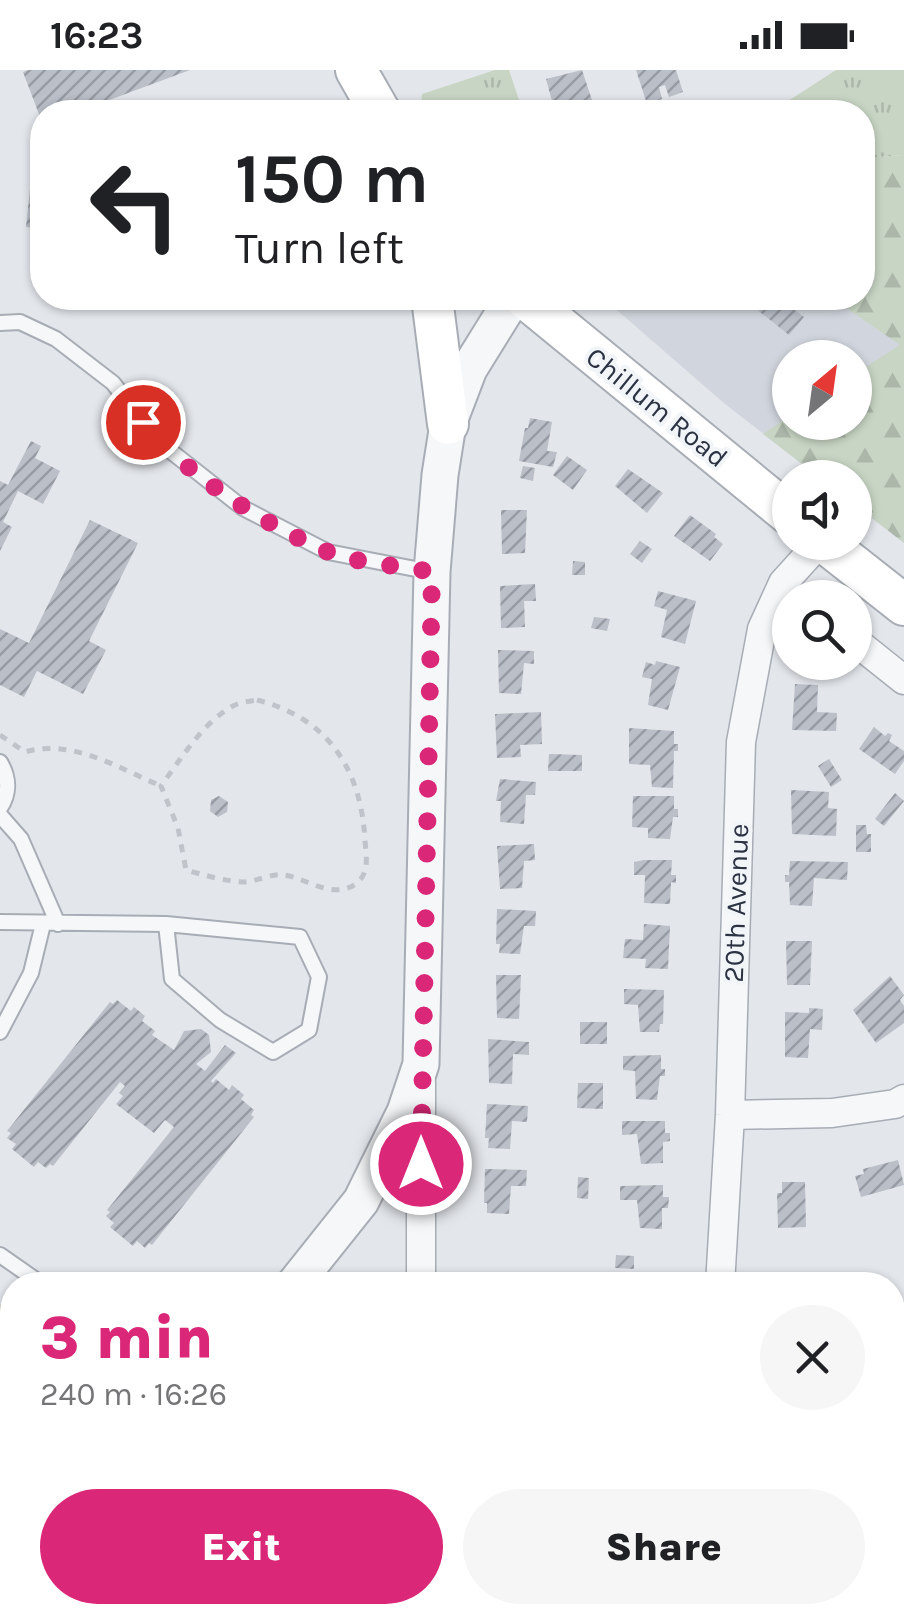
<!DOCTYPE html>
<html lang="en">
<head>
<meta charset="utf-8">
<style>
	body { margin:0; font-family:Karla,sans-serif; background:#f6f6f6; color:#202124; height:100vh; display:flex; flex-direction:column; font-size:38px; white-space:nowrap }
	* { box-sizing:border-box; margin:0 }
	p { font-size:32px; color:#757577 }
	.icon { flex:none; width:55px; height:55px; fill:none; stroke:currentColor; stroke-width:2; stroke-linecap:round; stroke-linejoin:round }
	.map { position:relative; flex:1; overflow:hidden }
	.sheet { position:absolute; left:0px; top:1202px; width:905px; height:352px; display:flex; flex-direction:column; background:#fff; border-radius:40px 40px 0 0; box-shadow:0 2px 8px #0004 }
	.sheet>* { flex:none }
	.top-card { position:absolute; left:30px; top:30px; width:845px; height:210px; border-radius:40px; box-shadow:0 2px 8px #0004; background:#fff; color:#202124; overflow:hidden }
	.needle { width:65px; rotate:29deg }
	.controls { position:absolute; left:772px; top:270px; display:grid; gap:20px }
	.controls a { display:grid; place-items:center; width:100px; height:100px; border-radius:50%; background:#fff; box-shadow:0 2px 8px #0004; font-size:50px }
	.pin { position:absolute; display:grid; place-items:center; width:85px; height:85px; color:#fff; margin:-42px; border:5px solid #fff; border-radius:50%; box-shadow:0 2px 10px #0007 }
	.me { position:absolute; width:110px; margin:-55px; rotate:0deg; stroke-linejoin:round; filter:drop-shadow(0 0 8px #0008) }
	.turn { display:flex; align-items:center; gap:35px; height:210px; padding:0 40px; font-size:45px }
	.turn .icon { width:130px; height:130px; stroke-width:2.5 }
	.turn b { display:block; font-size:70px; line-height:85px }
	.round { display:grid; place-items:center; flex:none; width:105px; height:105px; border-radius:52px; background:#f6f6f6 }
	.overview { display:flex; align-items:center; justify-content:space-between; height:170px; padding:0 40px }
	h1 { font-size:60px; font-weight:800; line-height:75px; color:#db2777 }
	.cta { display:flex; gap:20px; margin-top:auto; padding:20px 40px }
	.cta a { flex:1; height:115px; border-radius:60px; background:#db2777; color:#fff; font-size:40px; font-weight:800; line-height:115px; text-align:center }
	.cta a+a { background:#f6f6f6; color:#202124 }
	.status { display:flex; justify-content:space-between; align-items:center; height:70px; padding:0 50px; background:#fff; direction:ltr }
	.status svg { height:28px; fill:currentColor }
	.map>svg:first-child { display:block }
</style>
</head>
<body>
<div class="status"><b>16:23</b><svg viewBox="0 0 49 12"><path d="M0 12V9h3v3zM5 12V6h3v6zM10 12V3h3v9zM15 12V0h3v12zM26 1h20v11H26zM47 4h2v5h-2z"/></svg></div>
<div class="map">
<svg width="904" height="1553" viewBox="0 0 904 1553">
	<defs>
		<pattern id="forest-firs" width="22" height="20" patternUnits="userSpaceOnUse" patternTransform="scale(2.5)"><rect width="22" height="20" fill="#c8d5c4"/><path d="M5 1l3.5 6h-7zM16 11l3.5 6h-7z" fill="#acb7aa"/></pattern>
		<pattern id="park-tufts" width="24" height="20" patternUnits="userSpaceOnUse" patternTransform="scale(2.5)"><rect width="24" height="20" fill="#c8d5c4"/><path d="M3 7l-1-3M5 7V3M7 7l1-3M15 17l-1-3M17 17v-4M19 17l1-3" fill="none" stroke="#acb7aa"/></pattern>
		<pattern id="building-hatch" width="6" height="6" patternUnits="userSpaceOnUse" patternTransform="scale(2.5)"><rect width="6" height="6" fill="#babfc8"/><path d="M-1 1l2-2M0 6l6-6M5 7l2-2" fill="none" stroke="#979ca4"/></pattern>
	</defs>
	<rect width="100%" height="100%" fill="#e3e6eb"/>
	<path fill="#d1d5dd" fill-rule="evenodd" d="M904,170V473L855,435V408L819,407L725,334L603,228H862ZM790,288H855V352H790Z"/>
	<path fill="url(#forest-firs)" d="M904,85V473L855,435V408L819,407L763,364L790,346V352H855V304L900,275L832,228H862L863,88Z
		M0,1234L12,1240V1405L0,1402Z"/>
	<path fill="url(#park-tufts)" d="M495,0H509L523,42L421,40L422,24Z
		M836,0H904V85L863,88L862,42H764L788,31Z
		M0,1352L12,1360V1513L0,1530Z"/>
	<path fill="url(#building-hatch)" d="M28,0H190L77,42H42V52L23,2Z
		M582,0L595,39L555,42L546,9Z
		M636,0H676L683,22L669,27L665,15L659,17L662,29L647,34Z
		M32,101L42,102V159L26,157Z
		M755,228H779L804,247L789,265L750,234Z
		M530,348L552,352L547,381L557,382L553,397L519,391L525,358H528Z
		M31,371L41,376L35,388L60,401L43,434L18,421L3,452L12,457L0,481V411L8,415Z
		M567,386L587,400L573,420L553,405Z
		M523,396L535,398L533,411L520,408Z
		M628,399L663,423L647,443L615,416Z
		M501,440H527L525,483L502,484Z
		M690,445L716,464L714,467L723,474L710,491L674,466Z
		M90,450L138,473L89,571L106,580L83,624L37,601L24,627L0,615V559L29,573Z
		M640,471L652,479L642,493L630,484Z
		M573,491L585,492V505H572Z
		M535,514L536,531H524L525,557L501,558L500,516Z
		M658,521L696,531L685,574L661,567L667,540L654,536Z
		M594,547L610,549L607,561L591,558Z
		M498,580L534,581V594L524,593L521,624L499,623Z
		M656,591L680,597L668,640L648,635L652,609L642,607L646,592L655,595Z
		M795,614L818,615L817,642L837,643L836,661L792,660Z
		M541,642L542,674L520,675L521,687L497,688L495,644Z
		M874,657L885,666L888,663L892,665L889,671L904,681V691L895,704L859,679Z
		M629,658L674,661V674H678V681H674L673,718L652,717L650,695L629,694Z
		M549,684L582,685V701H548Z
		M829,689L842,710L831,717L818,696Z
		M500,709L536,712L535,725H526L524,754L500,752L501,731H496Z
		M791,720L829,722L828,738L837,739L836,766L792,764Z
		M895,723L904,731L884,756L875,749Z
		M219,726L228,732L227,742L218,747L210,741L211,730Z
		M633,726H674V739H678V747H673L670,769L648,768V758L632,757Z
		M856,755H866L867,764H871V782H856Z
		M534,774L535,790L524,791L522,818L500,819L497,776Z
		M644,790H672L671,805H676V813L671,812L670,834L644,833L645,805H634V792Z
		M790,791L848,792L847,810L814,808L812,836L790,835L789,812H785V805H789Z
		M497,839L536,841L535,856H524L520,884L499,883L500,874H496Z
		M644,854L670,856L668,899L645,898L646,889L623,888L625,869L643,870Z
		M786,871H812L810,915H787Z
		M496,905H521L519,949L497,948Z
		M890,906L904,925L900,930L904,936V953L876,973L853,940Z
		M624,919L664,920L663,954H660L659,962H640L638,935L624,934Z
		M117,930L131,941L134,937L145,946L142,951L155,961L152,965L174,980L184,961L201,959L209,965L211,982L196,994L205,1001L225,975L236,983L211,1011L213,1013L216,1009L229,1020L232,1015L244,1025L241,1029L254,1040L251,1045L254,1047L152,1175L149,1173L145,1178L137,1171L133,1176L110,1157L114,1153L106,1146L110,1142L107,1140L174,1057L165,1050L154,1063L116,1034L123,1026L119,1023L125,1016L120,1012L53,1096L50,1094L46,1098L38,1092L34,1097L12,1079L16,1074L7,1068L11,1063L7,1061L110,932L113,934Z
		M809,938L823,939L822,960L810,959L808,988L785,987V942L809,943Z
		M580,952H607V974H580Z
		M488,969L529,972V985L513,984L512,1014L489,1013Z
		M661,985V999H665V1006H660L657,1030L636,1029L635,1001L623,1000V986Z
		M578,1013H603V1039L577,1038Z
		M487,1034L528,1036L527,1052L512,1051L510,1079L488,1078L489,1068H485Z
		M622,1051H665V1063H670V1071L663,1072V1093L641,1094L637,1064L622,1065Z
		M898,1090L904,1115L861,1127L855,1106L864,1104L863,1099Z
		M485,1099L527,1100L526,1116H511L509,1144L487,1143V1133H484Z
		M578,1107L589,1108L588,1129L577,1128Z
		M782,1112H805L806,1157L778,1158L777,1123H782Z
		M663,1115V1127H669L668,1138H662V1159L640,1158L637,1130H620V1116Z
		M616,1185L634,1186V1199L615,1198Z
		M512,1203L527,1204V1215H512Z
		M637,1205L642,1210H662V1215H621L625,1206Z
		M166,1542H189L190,1545L181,1553H175Z
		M234,1542H264L257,1553H242Z
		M306,1542H338V1547L346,1549V1553H294V1543Z"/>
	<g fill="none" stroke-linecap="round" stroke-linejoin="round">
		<defs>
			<path id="service" d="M0,253L20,252L56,269L113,313L159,372L243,438L328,482L431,502
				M0,692C9,707 10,723 0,738
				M0,745L21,769L58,854
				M0,852L166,854L300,867L319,907L309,960L273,982L220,950L172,909L166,854
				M0,962L31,903L43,854
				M0,1185L43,1215
				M0,1513L12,1522"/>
			<path id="minor" d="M855,571L904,610
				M730,1045L832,1043L895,1034L904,1029
				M421,1215V1012
				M720,1215L730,1045L741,672L762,559L783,513L820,472
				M892,1335L904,1336
				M408,1553V1542"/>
			<path id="tertiary" d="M294,1215L361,1131L405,1042L421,994L432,502L440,405L448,354L469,299L513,228
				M41,1553L49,1542"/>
			<path id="secondary" d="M356,0L380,42
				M432,228L448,354
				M525,228L790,445
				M824,472L904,535"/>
		</defs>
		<use href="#service" stroke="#a8adb5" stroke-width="18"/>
		<use href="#minor" stroke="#a8adb5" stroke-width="31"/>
		<use href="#tertiary" stroke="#a8adb5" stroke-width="39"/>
		<use href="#secondary" stroke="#a8adb5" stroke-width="44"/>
		<path stroke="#c0c4ca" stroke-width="5" stroke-dasharray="8 8" stroke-linecap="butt" d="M257,630C328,648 361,699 365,770C366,785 370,802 357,813C333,831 307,808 284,805C272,803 258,811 246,812C227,812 204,805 186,800L178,758L161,716C180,690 204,651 233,636C240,632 250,631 257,630Z
			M0,665L25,682C72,668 118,698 161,716"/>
		<use href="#service" stroke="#f5f7f9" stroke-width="14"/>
		<use href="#minor" stroke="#f5f7f9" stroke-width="28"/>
		<use href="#tertiary" stroke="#f5f7f9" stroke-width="35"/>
		<use href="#secondary" stroke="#fff" stroke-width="40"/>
	</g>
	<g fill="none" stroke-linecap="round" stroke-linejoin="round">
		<path stroke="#db2777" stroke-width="18" stroke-dasharray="0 32.4" d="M143,352C182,402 267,456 326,481C357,494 398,495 432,502L421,1094"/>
	</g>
	<g text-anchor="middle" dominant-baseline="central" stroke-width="8" stroke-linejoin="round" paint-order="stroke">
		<g font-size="28" fill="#2b3343" stroke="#f2f5f8">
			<text transform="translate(657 337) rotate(39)">Chillum Road</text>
			<text transform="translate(736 833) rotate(-88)">20th Avenue</text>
		</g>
	</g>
</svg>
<div class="controls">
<a><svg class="needle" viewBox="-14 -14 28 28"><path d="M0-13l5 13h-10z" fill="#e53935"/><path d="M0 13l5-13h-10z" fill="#757577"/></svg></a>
<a><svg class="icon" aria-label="sound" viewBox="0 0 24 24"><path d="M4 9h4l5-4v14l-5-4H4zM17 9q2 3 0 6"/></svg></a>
<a><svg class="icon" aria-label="search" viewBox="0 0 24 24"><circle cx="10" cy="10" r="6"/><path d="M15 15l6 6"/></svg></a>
</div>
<div class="pin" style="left:143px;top:352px;background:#d93025"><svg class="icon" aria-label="arrive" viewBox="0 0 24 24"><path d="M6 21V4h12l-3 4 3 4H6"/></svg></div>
<svg class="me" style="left:421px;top:1094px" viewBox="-20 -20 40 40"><circle r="17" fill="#db2777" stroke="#fff" stroke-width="3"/><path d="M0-11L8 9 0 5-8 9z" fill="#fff"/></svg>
<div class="top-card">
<div class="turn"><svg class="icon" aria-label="left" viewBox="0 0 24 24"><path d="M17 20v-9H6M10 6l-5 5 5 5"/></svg><div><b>150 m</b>Turn left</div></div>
</div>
<section class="sheet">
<div class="overview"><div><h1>3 min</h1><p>240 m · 16:26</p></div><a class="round"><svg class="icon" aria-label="close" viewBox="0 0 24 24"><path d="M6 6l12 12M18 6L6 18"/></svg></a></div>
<div class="cta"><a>Exit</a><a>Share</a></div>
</section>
</div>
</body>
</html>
